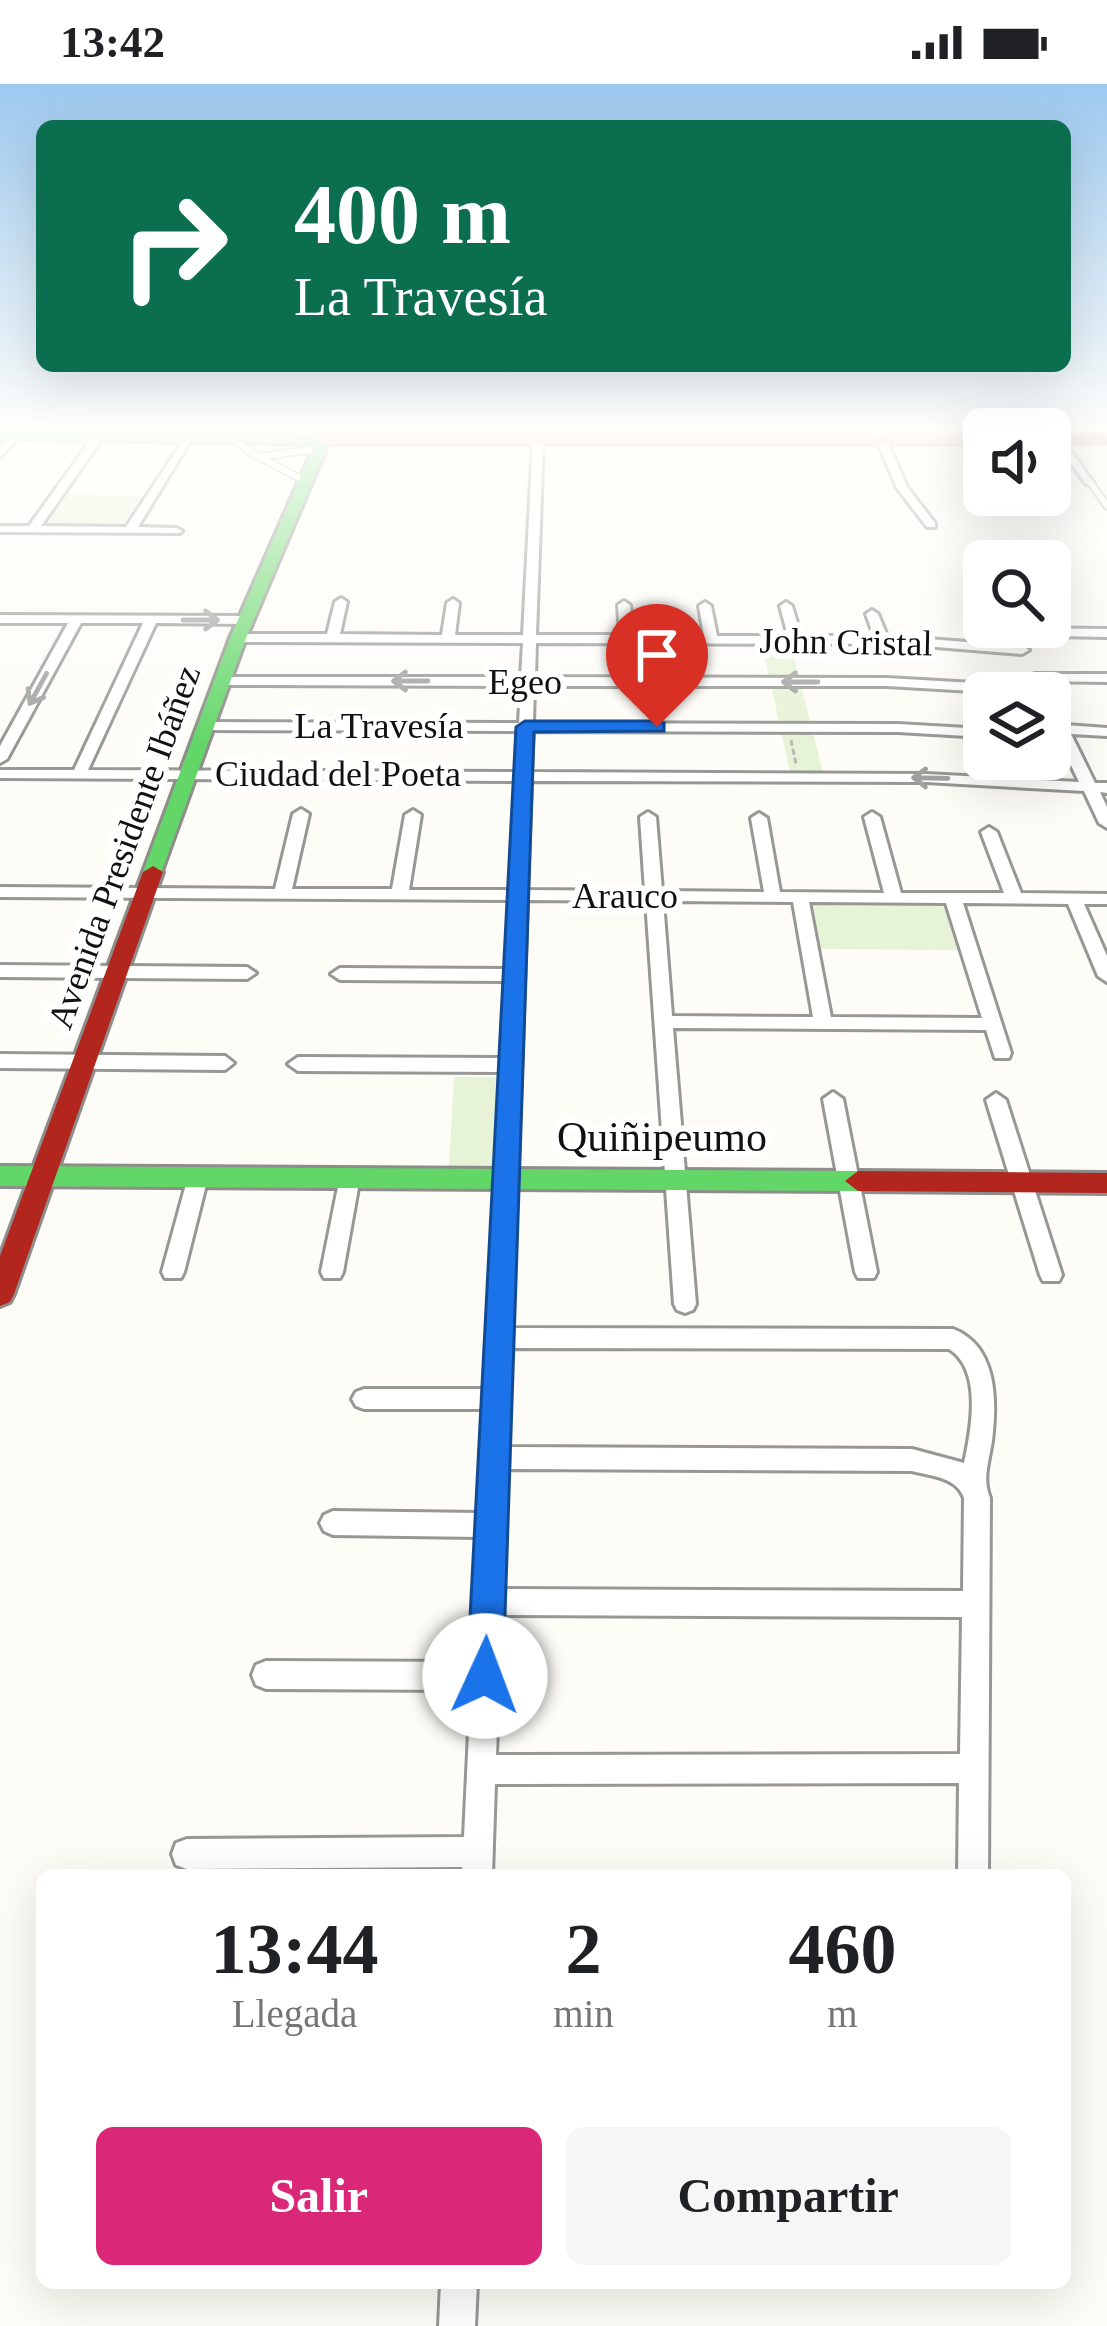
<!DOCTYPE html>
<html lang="es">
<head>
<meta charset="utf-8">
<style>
	body { margin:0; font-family:"Times New Roman",serif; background:#f6f6f6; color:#202124; height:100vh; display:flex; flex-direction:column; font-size:45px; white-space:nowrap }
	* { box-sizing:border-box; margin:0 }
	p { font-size:39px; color:#757577 }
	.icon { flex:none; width:66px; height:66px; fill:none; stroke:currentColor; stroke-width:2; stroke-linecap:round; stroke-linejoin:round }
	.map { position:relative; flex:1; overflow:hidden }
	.side { position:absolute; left:36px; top:1785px; width:1035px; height:420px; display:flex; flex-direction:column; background:#fff; border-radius:18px; box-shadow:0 12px 48px #0002 }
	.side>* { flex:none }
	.top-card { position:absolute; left:36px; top:36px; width:1035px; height:252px; border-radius:18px; box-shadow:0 12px 48px #0002; background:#0b6e4f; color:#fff; overflow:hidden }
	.buttons { position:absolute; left:963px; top:324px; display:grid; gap:24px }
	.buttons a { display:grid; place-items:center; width:108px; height:108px; border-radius:18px; background:#fff; box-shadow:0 12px 48px #0002; font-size:60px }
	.pin { position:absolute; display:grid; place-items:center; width:102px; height:102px; color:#fff; margin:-123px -51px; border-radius:50% 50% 50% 0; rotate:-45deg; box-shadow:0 0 12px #0007 }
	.pin .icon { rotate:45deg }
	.me { position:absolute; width:132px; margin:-66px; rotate:2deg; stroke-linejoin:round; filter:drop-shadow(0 0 9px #0008) }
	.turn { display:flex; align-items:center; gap:42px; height:252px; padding:0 60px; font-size:54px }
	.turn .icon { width:156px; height:156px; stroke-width:2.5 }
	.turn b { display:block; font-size:84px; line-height:102px }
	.eta { display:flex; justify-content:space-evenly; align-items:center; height:204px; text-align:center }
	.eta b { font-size:72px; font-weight:700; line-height:84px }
	.button { display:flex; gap:24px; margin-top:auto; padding:24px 60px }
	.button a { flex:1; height:138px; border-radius:18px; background:#db2777; color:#fff; font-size:48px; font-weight:700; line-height:138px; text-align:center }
	.button a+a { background:#f6f6f6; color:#202124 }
	.status { display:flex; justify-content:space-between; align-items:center; height:84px; padding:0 60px; background:#fff; direction:ltr }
	.status svg { height:33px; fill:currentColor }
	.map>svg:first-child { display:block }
</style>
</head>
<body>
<div class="status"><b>13:42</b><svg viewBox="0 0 49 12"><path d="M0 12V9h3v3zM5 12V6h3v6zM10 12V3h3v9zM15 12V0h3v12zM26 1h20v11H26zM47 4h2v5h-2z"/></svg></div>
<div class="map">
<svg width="1107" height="2242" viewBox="0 0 1107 2242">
	<rect width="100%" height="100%" fill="#fdfcf7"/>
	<path fill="#e7f3d7" d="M67,410L142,412L121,444L44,443Z
		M762,561H791L823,688H790Z
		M809,821L945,822L959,866L818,865Z
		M454,993H497L495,1082H449Z"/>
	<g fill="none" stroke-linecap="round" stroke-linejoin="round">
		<defs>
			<path id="lane" d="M235,355L248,367L305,397
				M264,372L319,365
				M1090,398L1107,422"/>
			<path id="street" d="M99,345H109L41,442L126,443L187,351L192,354L138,443L176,444L182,447L180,449L0,448V442H29Z
				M872,345H882L907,403L935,439V443H927L897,404Z
				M959,345H969L984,369V380Z
				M1050,345H1056L1094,400H1086L1050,351Z
				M12,350L21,352L0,373V364Z
				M538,354L543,357L536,551H620L618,521L624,517L630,521L633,551L704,552L699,522L705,518L711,522L717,552H788L780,522L786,518L792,522L801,552H874L866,530L872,526L878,530L887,552L1022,562L1029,566L1022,570L900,560L536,559L535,593L887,594L1042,603L1049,607L1006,609L887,602H534L533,639L898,640L984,645V653L898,648L533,647L531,688L926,690L1079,698L1050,637V618L1055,619L1066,641L1107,644V652L1071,650L1095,699H1107V709L1100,708L1107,723V744L1099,739L1084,707L926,698L531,697L527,806L645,807L640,733L648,728L656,733L662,807L764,808L751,734L759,729L767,734L780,808L884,809L864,733L872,728L880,733L901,809H1004L981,748L989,743L997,748L1021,809L1107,810V820H1084L1107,872V898L1098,892L1068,820L963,819L1011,969L1009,974H995L986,946L673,944L696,1220L693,1226L685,1229L677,1226L674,1220L646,817L527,816L512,1244L953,1245C997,1262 997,1316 992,1357C989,1378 982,1394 990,1414L988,1791H958L959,1699L495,1700L492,1791H462V1783L187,1785L176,1781L172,1770L176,1759L187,1755L464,1753L471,1606L266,1605L256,1601L252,1591L256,1581L266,1577L472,1578L479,1453L333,1451L324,1447L320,1439L324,1431L333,1427L480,1429L485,1325H364L356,1322L352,1315L356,1308L364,1305H486L502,988L298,987L288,980L298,973L502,974L506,897L340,896L331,890L340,884L507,885L510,816L0,813V803L275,805L293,730L301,725L309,730L292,805H392L405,731L413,726L421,731L409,806H511L516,697L0,694V686H74L143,539H81L7,675L0,679V662L68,539H0V531L246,532L252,536L246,540L156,539L88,686L516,688L518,647L206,646L199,642L206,638L519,639L521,602L223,601L216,597L223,593H521L523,559L238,558L231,554L238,550H327L335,518L341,514L347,518L340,550L442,551L447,519L453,515L459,519L455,551H523L533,357ZM663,817L793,818L813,933L672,932ZM809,818L946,819L982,934L831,933ZM511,1264L949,1265C983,1286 971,1346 964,1379L912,1365L507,1363ZM507,1385L912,1387C931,1392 957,1393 964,1414L963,1507L502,1505ZM501,1531L962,1533L960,1670L496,1671Z
				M1014,544L1107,545V553L1009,551V545Z
				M1036,590H1107V598L1031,597V591Z
				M0,881L247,883L256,889L247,895L0,893Z
				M0,970L225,972L234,979L225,986L0,984Z
				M833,1008L843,1015L877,1188L874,1194H858L855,1188L823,1015Z
				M996,1009L1006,1016L1062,1191L1059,1197H1043L1040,1191L986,1016Z
				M198,1085L208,1093L184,1188L181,1194H165L162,1188L188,1093Z
				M350,1085L360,1093L343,1188L340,1194H324L321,1188L340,1093Z
				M441,2199H477L475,2242H439Z"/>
			<path id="fast" d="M0,347L323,352L330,356L246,554L160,792H146L143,788L230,554L315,360L0,355Z
				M0,1082L858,1087L871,1097L858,1107L0,1102Z"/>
			<path id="slow" d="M321,345H334L331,352H533L534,345H547L546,352H984V360H323L316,356Z"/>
			<path id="jam" d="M1107,351V359L1050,360V352Z
				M153,782L163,788L14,1210L10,1218L0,1222V1172L143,788Z
				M858,1087L1107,1089V1109L858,1107L845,1097Z"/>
		</defs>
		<use href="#lane" stroke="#979795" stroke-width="9"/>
		<use href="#street" stroke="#979795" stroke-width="6"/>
		<use href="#fast" stroke="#8e8d8b" stroke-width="6"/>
		<use href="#slow" stroke="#8e8d8b" stroke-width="6"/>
		<use href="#jam" stroke="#8e8d8b" stroke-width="6"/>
		<path stroke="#b9b9b8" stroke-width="3" stroke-dasharray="6 3" stroke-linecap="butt" d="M791,656L796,680"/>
		<use href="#lane" stroke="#fffffe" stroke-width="6"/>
		<use href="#street" fill="#fffffe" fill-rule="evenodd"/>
		<use href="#fast" fill="#63d668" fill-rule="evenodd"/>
		<use href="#slow" fill="#ff974d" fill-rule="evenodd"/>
		<use href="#jam" fill="#b3261e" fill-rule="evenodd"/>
	</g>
	<defs><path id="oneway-shaft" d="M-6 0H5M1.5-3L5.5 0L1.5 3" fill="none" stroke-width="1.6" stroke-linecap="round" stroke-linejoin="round" transform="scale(3)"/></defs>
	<g stroke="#a0a09f">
		<use href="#oneway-shaft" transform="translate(201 536)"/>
		<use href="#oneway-shaft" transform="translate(410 597) rotate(-180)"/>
		<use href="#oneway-shaft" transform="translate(800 598) rotate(-180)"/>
		<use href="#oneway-shaft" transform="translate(38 605) rotate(119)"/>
		<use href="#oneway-shaft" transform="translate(930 694) rotate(-179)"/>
	</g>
	<linearGradient id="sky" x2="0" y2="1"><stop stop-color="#9dc9ee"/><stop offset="0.52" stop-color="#fefefb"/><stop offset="1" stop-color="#fefefb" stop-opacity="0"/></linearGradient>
	<rect width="1107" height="659" fill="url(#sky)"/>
	<path fill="#1a73e8" stroke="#114b97" stroke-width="3" d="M657,637L664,639V647L534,648L503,1592L498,1605L485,1610L473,1605L467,1592L516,643L525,637Z"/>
	<g text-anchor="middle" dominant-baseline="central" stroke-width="12" stroke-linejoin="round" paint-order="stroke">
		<g font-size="36" fill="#111" stroke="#fff">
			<text transform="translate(846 558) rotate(1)">John Cristal</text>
			<text x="525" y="598">Egeo</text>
			<text x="379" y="642">La Travesía</text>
			<text x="338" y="690">Ciudad del Poeta</text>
			<text transform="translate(124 763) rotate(-70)">Avenida Presidente Ibáñez</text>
			<text x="625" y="812">Arauco</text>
		</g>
		<g font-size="42" fill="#111" stroke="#fff">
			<text x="662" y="1053">Quiñipeumo</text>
		</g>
	</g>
</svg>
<div class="buttons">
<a><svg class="icon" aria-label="sound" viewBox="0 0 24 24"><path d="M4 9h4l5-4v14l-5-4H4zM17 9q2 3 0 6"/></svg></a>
<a><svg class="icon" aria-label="search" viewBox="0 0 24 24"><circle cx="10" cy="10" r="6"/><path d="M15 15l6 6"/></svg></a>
<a><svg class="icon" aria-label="layers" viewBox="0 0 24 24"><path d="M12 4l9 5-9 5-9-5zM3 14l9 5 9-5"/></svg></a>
</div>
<div class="pin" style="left:657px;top:643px;background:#d93025"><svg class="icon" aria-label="arrive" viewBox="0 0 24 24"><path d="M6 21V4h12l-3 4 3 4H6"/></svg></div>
<svg class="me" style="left:485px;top:1592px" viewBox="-20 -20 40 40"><circle r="19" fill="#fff"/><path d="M0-13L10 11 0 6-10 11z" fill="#1a73e8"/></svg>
<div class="top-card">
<div class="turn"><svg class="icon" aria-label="right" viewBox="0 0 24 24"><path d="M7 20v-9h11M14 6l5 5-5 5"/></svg><div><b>400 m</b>La Travesía</div></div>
</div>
<section class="side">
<div class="eta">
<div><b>13:44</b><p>Llegada</p></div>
<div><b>2</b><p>min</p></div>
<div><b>460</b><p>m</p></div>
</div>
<div class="button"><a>Salir</a><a>Compartir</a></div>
</section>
</div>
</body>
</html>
